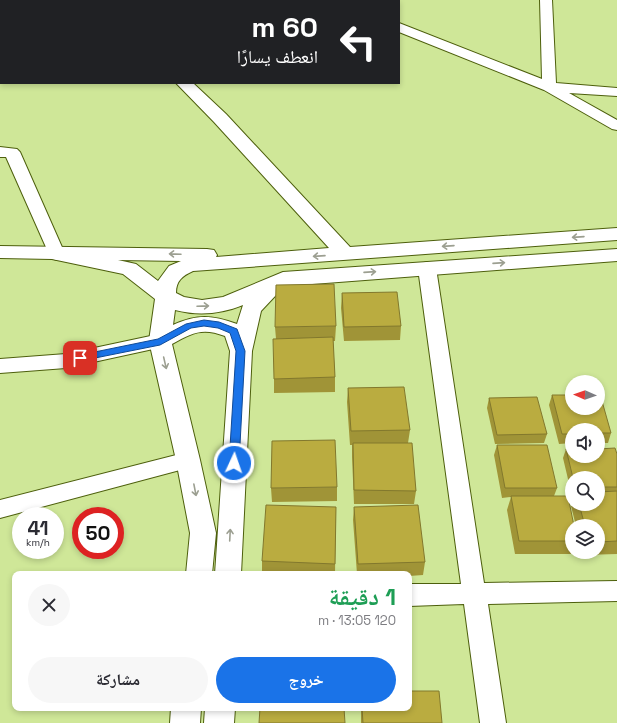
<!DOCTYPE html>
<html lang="ar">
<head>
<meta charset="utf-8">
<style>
	body { margin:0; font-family:"Space Grotesk","Noto Naskh Arabic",sans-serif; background:#f7f7f7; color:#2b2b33; direction:rtl; height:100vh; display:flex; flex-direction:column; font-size:15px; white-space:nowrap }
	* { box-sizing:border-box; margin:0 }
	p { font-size:13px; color:#7c7c81 }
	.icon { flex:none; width:22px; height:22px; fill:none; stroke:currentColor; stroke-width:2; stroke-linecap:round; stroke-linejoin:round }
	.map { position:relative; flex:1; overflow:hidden; direction:ltr }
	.sheet { position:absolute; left:12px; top:571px; width:400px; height:140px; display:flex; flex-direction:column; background:#fff; border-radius:8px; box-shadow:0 2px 6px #0003; direction:rtl }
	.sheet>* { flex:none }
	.hud { position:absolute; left:0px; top:0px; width:400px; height:84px; box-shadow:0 2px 6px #0003; direction:rtl; background:#202124; color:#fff; overflow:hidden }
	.needle { width:26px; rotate:272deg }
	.fabs { position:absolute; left:565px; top:375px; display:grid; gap:8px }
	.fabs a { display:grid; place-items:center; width:40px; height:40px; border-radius:50%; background:#fff; box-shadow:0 2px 6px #0003; font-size:20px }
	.speed { position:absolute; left:12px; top:507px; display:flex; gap:8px; font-size:20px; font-weight:700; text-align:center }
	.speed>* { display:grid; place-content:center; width:52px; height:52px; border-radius:50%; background:#fff; box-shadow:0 2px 6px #0003; line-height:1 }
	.speed small { font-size:10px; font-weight:400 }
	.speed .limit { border:6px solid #d22; background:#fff; color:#111 }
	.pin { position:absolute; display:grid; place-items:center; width:34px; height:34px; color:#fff; margin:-17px; border-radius:8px; box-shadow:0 2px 6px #0006 }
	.me { position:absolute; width:44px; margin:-22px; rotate:3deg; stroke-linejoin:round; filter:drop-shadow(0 0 3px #0008) }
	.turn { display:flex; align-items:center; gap:14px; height:84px; padding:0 16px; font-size:18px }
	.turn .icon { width:52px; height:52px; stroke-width:2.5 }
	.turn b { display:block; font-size:28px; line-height:34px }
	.round { display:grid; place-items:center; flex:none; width:42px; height:42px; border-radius:21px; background:#f7f7f7 }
	.headline { display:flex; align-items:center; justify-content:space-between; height:68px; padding:0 16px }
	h1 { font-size:24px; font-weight:700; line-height:30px; color:#1e9e55 }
	.cta { display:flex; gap:8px; margin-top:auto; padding:8px 16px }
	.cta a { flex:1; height:46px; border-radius:24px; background:#1a73e8; color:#fff; font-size:16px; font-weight:700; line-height:46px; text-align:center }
	.cta a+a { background:#f7f7f7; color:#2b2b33 }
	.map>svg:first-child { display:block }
</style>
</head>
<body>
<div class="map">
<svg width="617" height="723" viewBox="0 0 617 723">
	<rect width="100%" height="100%" fill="#cfe798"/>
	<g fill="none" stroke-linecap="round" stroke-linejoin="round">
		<defs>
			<path id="street" d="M345,0H358L359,1H346Z
				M540,0H552L556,83L617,88V96L569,93L617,120V130L612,129L544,90L399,32V23L542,79Z
				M0,147L17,149L20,152L65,254L63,258L57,260L51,258L49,254L6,157H0Z
				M427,262L433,264L436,268L484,583L617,581V601L488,604L506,723H480L464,604L409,606V584H461L418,268L421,264Z
				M160,334L167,336L169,341L167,346L66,368L0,373V359L66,354Z
				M188,452L195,454L198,460L195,466L0,518V500Z"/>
			<path id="secondary" d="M101,0H115V1H101Z
				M176,83H193L226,114L350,247L617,228V240L193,271C182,276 176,281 176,293L184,297L202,300L223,297L283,272L617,249V261L286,286L280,288L277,294L261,311L252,351L241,574H215L230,351L225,336C202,327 192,333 172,344L200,460L216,533L212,574H186L190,533L176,460L149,341L155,299L123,274L52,259L0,258V246L207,249L214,250L217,255L216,257L329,248L214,122ZM118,260L181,261L169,266L158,281L136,264ZM243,305L237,324C212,315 197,314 173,325L175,310C198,316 221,314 243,305Z
				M171,708H201L200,723H170Z
				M205,708H235L234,723H204Z"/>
		</defs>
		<use href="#street" stroke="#4d5f0c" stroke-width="2"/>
		<use href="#secondary" stroke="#4d5f0c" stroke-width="2"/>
		<use href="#street" fill="#fff" fill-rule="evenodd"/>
		<use href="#secondary" fill="#fff" fill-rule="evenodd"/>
	</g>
	<path fill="#a09437" d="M342,293L401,326L400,340L344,341L341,308Z
		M336,326L335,341H333L335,377V392L274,393V379L276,339L275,327Z
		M348,388L410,430L408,443L416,491L414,504H354L352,457V445H350L347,402Z
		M552,395L611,433L608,443H598V430H572V443L559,444L549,405Z
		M489,398L547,434L544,443L495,444L487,408Z
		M497,445L557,488L554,496L572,526V552H574L573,554H515L507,510L511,497L502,498L494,455Z
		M566,449L617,454V554L583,555V552H598V526H576L571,506L572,502V504H598V478H572V496L563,458Z
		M337,487V501L272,502L271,488Z
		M336,507L335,574H262V561Z
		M354,507L425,562L423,575L409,576V574H357L353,520Z
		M361,708H409L442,723H361Z"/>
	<path fill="#baac40" stroke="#82782d" d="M334,284L336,326L275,327L276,285Z
		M397,292L401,326L344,327L342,293Z
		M333,337L335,377L274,379L273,339Z
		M404,387L410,430L351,431L348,388Z
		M598,394H600L611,433H598V430H572V434H562L552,395H572V408H598Z
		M537,397L547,434L497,435L489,398Z
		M335,440L337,487L271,488L272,441Z
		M353,443H412L416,491L354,490Z
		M497,445H547L557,488H505Z
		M615,448L617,454V487H598V478H573L566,449H572V456H598V449Z
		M617,491V541L598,542V526H585L579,504H598V492Z
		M511,496H568L574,526H572V541H519Z
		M266,505L336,507L335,564L262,561Z
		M418,505L425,562L358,564L354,507Z
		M409,691H439L442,723H363L362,708H409Z
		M260,708H344L345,723H259Z"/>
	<defs><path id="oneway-shaft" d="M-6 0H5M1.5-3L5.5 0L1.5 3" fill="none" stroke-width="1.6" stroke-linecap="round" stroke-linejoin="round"/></defs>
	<g stroke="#9c9f91">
		<use href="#oneway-shaft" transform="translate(578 237) rotate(176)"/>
		<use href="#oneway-shaft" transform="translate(448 246) rotate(176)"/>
		<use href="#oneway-shaft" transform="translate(175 254) rotate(-178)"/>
		<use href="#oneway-shaft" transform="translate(319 256) rotate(176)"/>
		<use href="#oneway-shaft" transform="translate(499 263) rotate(-4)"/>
		<use href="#oneway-shaft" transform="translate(370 272) rotate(-4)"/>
		<use href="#oneway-shaft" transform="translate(203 306) rotate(-2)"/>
		<use href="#oneway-shaft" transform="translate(165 363) rotate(77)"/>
		<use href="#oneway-shaft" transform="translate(195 490) rotate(79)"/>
		<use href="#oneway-shaft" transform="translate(230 535) rotate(-87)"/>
	</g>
	<path fill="#1a73e8" stroke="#114b97" d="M204,320L219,322L237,329L245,351L239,463L238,466H231L229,463L236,351L230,333L218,328L204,326L191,328L160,345L80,361L75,358L80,355L158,339L186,324Z"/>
</svg>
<div class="fabs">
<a><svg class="needle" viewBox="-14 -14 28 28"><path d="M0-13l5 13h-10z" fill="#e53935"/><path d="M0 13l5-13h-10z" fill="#7c7c81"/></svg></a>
<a><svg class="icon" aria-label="sound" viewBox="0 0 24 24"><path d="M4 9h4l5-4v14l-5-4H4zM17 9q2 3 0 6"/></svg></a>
<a><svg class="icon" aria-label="search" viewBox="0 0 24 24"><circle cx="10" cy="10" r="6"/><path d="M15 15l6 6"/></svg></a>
<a><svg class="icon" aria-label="layers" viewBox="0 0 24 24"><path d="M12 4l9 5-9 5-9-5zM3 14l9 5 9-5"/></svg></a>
</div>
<div class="speed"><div>41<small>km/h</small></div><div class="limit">50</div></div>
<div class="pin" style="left:80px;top:358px;background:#d93025"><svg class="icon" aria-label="arrive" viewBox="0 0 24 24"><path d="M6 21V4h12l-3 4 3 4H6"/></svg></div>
<svg class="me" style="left:234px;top:463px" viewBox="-20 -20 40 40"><circle r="17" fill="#1a73e8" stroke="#fff" stroke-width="3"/><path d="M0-11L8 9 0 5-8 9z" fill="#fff"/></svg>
<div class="hud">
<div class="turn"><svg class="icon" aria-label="left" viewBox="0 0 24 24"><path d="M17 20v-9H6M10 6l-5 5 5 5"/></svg><div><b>60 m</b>انعطف يسارًا</div></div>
</div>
<section class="sheet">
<div class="headline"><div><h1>1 دقيقة</h1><p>120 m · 13:05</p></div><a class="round"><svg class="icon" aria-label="close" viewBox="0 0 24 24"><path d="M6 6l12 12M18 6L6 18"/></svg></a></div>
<div class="cta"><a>خروج</a><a>مشاركة</a></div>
</section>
</div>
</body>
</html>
